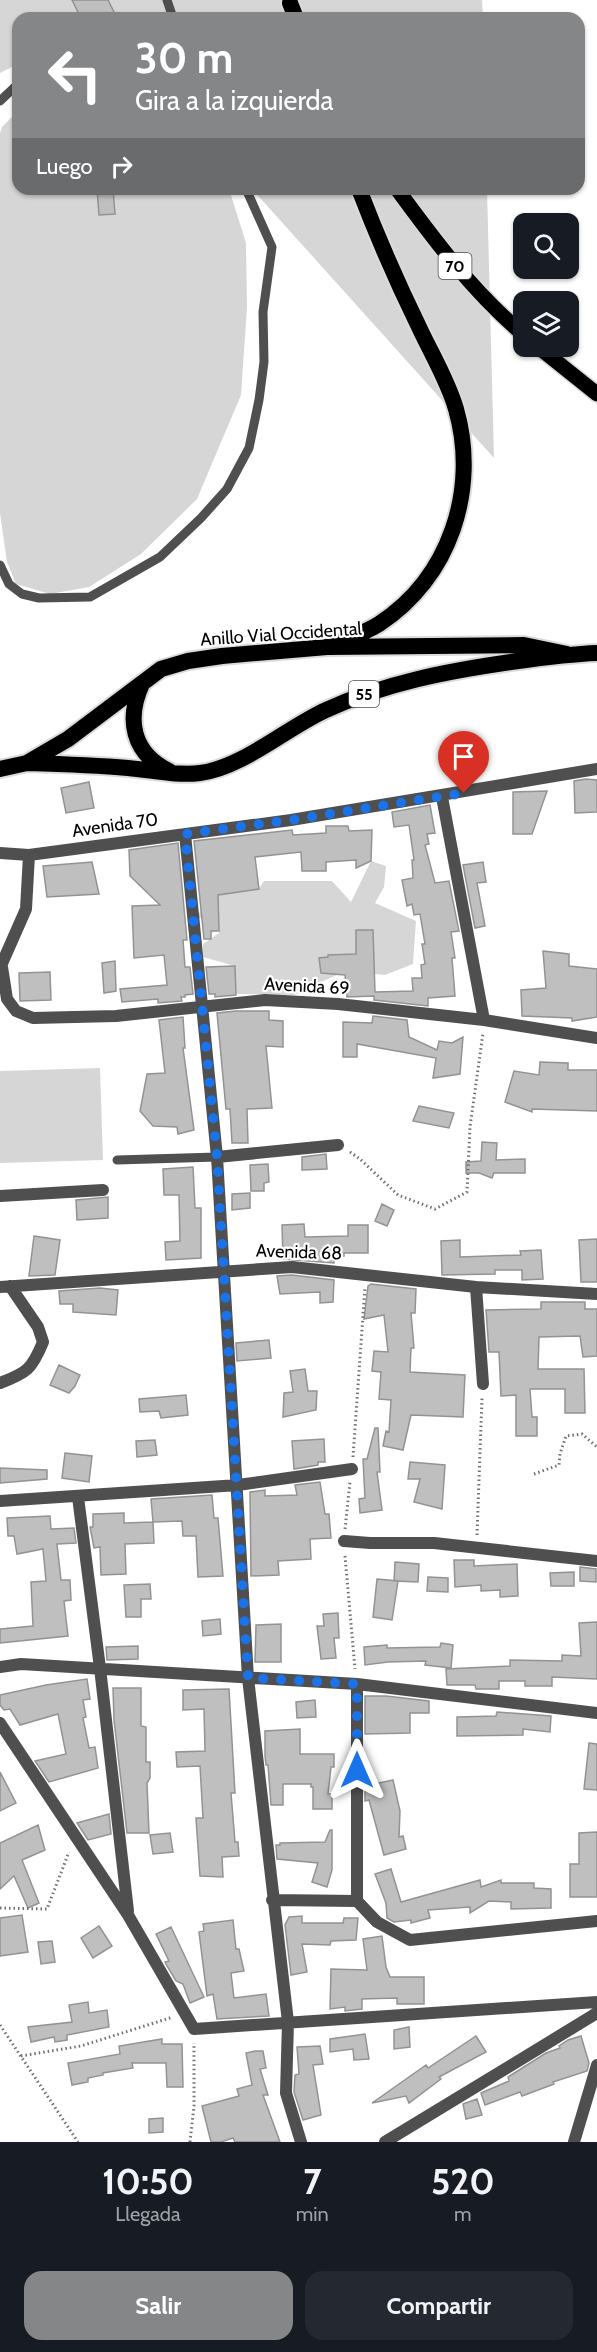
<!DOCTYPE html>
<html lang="es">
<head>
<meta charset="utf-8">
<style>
	body { margin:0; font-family:Cabin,sans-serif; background:#242831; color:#f1f3f6; height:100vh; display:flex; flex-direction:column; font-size:22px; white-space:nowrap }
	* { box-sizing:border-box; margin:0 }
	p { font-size:20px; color:#9ea1a6 }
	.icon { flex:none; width:33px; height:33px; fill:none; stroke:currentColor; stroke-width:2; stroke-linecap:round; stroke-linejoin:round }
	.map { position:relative; height:2142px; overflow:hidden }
	.panel { display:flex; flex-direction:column; background:#171b24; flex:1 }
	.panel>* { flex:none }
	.top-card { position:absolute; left:12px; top:12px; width:573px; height:183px; border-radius:18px; box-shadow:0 2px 4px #0004; background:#858687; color:#fff; overflow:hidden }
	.fabs { position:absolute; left:513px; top:213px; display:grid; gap:12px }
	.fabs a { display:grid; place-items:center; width:66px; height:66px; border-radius:12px; background:#171b24; box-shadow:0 2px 4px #0004; font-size:30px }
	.pin { position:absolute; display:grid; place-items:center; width:51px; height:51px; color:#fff; margin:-62px -26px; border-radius:50% 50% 50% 0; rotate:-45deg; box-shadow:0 0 6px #0007 }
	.pin .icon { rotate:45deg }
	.me { position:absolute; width:66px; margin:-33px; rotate:0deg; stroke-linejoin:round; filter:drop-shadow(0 0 4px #0008) }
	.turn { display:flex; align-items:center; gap:21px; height:126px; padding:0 24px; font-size:27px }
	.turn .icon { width:78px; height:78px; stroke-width:2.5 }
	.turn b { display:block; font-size:42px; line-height:51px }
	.then { display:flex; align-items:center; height:57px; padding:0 24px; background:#0003; gap:12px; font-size:22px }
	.eta { display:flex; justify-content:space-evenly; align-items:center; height:102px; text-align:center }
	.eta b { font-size:36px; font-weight:700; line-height:42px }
	.primary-button { display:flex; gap:12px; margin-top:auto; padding:12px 24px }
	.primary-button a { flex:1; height:69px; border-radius:18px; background:#858687; color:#fff; font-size:24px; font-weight:700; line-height:69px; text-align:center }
	.primary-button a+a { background:#242831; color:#f1f3f6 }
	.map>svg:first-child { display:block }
</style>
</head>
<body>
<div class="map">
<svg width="597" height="2142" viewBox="0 0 597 2142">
	<rect width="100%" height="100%" fill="#fff"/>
	<path fill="#d6d6d6" d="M0,0H482L483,18H18V64L0,73Z
		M18,111V189H229L246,243L247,307L241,395L197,499L141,554L89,587L50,594L16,584L7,562L0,513V133L2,127Z
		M252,189H487L494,458Z
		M371,861L386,866L384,887L375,903L416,921L413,964L385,975L365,973L362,963L294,995L236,994L235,966L203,957V944L219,933V918H198L204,897L259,889L264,881H332L351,902Z
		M100,1068L103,1160L0,1163V1071Z"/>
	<path fill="#bfbfbf" stroke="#939393" stroke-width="1.5" d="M72,0H108L117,18H81Z
		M97,189H113L115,214L99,215Z
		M586,779L597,780V812L575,813L574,781Z
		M89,782L94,808L66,813L61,788Z
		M547,791L532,834H513V792Z
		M430,805L435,833L427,834L429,844L425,845L435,883L449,881L459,931L451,932L455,958H452L455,996L428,998V1006L374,1000V996L347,997L345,975L321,973L319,958L328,957V955L356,954V930H373L375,992L413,991L412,978H422L421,965L425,964L422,944H425L420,914L414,915L412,904L407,906L402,880L413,878L412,860H414L409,825L394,827L392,812Z
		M326,826H348L349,831L372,830L371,861L356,868V860L326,862V871H302L301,852L255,857L259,889L218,895L219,931H211V939H204L194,841L292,830L293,835L326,833Z
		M178,843L187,940H183L185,967H190L193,994L185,995V997H181L182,1001L158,1003V999L122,1002L120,989L167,985L164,955L134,958L132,906L160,905L130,876L129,850Z
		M92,862L99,894L47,897L43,866Z
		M483,862L486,882L477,883L485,926L475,928L463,865Z
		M543,951L569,954V966L597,969V1017L572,1021V1018L522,1016L521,990L546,988Z
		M115,961L116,991L104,993L102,963Z
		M235,966L236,995L215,997V994H209L206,967Z
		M50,972L51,1000L20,1001L19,973Z
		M236,1011H269V1020L283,1021V1047L266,1046L272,1108L247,1109L248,1143H232L230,1109H226L217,1013Z
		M373,1016L407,1020L409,1037L437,1050L439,1041L452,1043L463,1037L460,1074L433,1078L436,1058L357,1044V1057H343V1022L372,1023Z
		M183,1017L185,1048H183L194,1130L178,1134L177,1127L153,1126L140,1111L147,1074L165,1073L159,1020Z
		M540,1062L568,1063V1070H597V1111L532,1109V1112L505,1102L514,1071L539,1075Z
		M419,1106L454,1113L449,1128L413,1121Z
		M482,1142L497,1143L496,1160L525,1159V1173H494L492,1178L479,1173H466V1162L481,1161Z
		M326,1154L327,1169L302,1170V1157Z
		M268,1164L269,1182L264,1183V1191H251L250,1165Z
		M193,1167L195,1208H201V1258L166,1260L165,1242L180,1241L179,1195H164L163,1169Z
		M250,1193V1208L232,1210V1194Z
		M108,1197V1218L77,1220L76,1200Z
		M382,1204L394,1210L387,1226L375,1221Z
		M304,1224L305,1237L348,1236V1225H368V1253H344V1256H335L334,1263L283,1259L282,1225Z
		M34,1236L60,1240L55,1275L29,1276Z
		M597,1239V1282H581L579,1240Z
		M460,1240V1257L521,1255L520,1251L541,1250L543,1279L522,1280V1270H495V1274L442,1275L441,1241Z
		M292,1275L334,1280L333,1302L320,1303V1292L280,1294L277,1276Z
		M371,1284L416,1289L415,1313H411L414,1348H411L410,1372L465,1375L463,1417L411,1415L403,1450L383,1446L386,1431L389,1432L391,1400L379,1399L381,1372L372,1371L374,1351L388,1352L384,1315L364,1319L368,1286Z
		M100,1288L118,1290L116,1315L73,1312V1304H60L59,1291Z
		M541,1302H585V1309H597V1356L583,1357L580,1336L539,1337L538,1369H584L585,1413H565V1389H530L532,1417H537V1436H516V1395L501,1396L499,1352H489L486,1310L541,1309Z
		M269,1340L271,1358L237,1361L236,1343Z
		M59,1365L80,1375L75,1386L69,1393L50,1385Z
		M305,1369L308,1391H317L316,1410L283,1417L284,1393L293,1392L290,1371Z
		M186,1395L188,1415L161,1418L159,1411L140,1412L139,1399Z
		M375,1428H378L380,1472H377L382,1510L360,1513L359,1499L365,1498L363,1459H367Z
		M324,1439L325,1462H318V1465L294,1469L292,1441Z
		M155,1440L157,1455L137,1457L136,1441Z
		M65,1453L92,1456L89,1482L62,1478Z
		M410,1462L445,1465L442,1509L414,1502L420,1479H408Z
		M0,1468L47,1470V1479L0,1483Z
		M320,1482L325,1514H329L331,1538L310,1539L311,1559L278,1561L279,1575L251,1576L250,1492L265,1490V1496L297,1495L295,1485Z
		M212,1495L214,1518H218L223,1576L198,1577L196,1536H183L182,1521L153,1522L151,1499Z
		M124,1513V1523L153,1522L154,1543L125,1544L126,1574L101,1575L100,1547L94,1548L90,1527H93V1514Z
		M50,1516L51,1529L74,1528L76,1543L57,1544L61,1580H70L71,1600L64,1601L68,1636L0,1643V1629L33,1626L31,1582L46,1581L43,1549L17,1554L14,1536H8L7,1518Z
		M454,1560H474V1566L517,1564L518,1596L500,1597V1590L481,1591V1585L455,1587Z
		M395,1562L419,1564L418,1582L394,1581Z
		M580,1567L596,1569V1582L580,1581Z
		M574,1572V1586H551L550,1573Z
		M428,1577L448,1578V1592L427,1591Z
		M377,1579L398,1581L392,1620L373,1617Z
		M150,1584L151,1599H141V1617H126L124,1585Z
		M338,1613L339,1638H334L336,1658L321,1659L317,1626H324L323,1614Z
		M220,1619L221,1634L203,1636L202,1621Z
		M597,1622V1679L552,1677V1686H525V1681H499V1689H476L475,1685H447L446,1669L510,1666V1660L562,1661V1655L581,1656L579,1623Z
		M281,1624V1662H255L256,1625Z
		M441,1643L453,1645L451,1668L425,1665L426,1661L388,1662L365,1665L364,1647L387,1645V1648L440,1647Z
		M138,1646V1659L107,1660L106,1647Z
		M87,1679L90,1699L83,1700L86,1717L83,1718L89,1748L95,1747L98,1768L49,1782L35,1761L66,1754L58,1714L20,1725L10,1709L4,1710L0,1705V1695L46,1685Z
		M113,1688H141V1726L146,1727V1762H150V1778L147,1783L149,1833H127L114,1720Z
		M229,1689L235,1793H231L235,1842H238L239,1856L222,1857L223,1877L200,1876L196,1818H203L200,1766L177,1767L176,1752L205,1751L204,1709L183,1710V1690Z
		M365,1696H386L429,1701V1713H410V1733L365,1734Z
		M315,1700L316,1717L297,1718L296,1702Z
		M497,1712L551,1716L550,1732L523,1729V1735L457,1736V1717L496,1716Z
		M300,1729V1754H334V1767H331L328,1794H332V1809H313V1787H311V1784H283V1805H271L268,1765H266L265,1756V1731Z
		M589,1743L597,1744V1790L584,1789Z
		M0,1772L16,1803L0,1811Z
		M393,1780L400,1811L399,1837L403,1836L406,1849L384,1855L369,1800L365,1801V1786Z
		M109,1814L111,1834L88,1840L77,1823Z
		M38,1825L45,1850L22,1860L39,1903L28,1908L14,1876L0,1889V1843Z
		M330,1830H332V1870L327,1887L312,1882L318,1863L277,1859L276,1845H280V1843L325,1842Z
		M597,1832V1897H570V1864H579V1833Z
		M170,1833L173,1852L153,1854L150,1835Z
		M391,1869L401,1902L480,1880L481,1887L501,1880V1883H534V1888L551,1889V1908L511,1909V1902L489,1901L470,1913V1907L428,1910L430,1918L411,1923V1920L394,1922L387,1918L386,1903L375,1874Z
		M22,1915L28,1952L0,1956V1918Z
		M302,1916V1923H343L344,1918H358L356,1940L331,1941L330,1945L302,1944L307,1972L291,1975L285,1925L289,1917Z
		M233,1920L236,1949H239L244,1971L231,1973L234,1998L266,1994L269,2016L217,2019L213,1994L207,1996L199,1932L204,1931L203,1924Z
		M99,1926L112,1946L93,1958L81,1938Z
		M171,1927L204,1997L190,2003L183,1984L176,1981L167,1966L165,1962L169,1961L156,1934Z
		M382,1936L386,1967L390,1977H424V2004H397V1998L362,1999V2009L345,2011V2007L330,2009L331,1969L367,1970L363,1939Z
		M52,1941L55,1962L41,1964L38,1942Z
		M88,2002L89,2013L107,2010L109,2027L67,2035V2040L55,2042L54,2037L31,2042L28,2027L72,2022L69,2005Z
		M409,2027L410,2047L394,2049V2030Z
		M365,2034L369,2059L354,2060L353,2049L330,2052V2039Z
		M476,2036L486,2052L439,2077L441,2079L409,2103L406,2096L372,2103L426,2065L428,2068Z
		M581,2036L589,2063L587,2071L553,2082L554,2084L522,2096L520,2092L485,2105L481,2093L509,2081L508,2077L546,2053L560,2048L559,2046L568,2040Z
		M162,2039V2044H182L183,2087H167L166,2063H132L133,2068L103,2073V2075L88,2078V2082L72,2085L68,2063L120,2054L119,2046Z
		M320,2046L323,2064L313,2065L321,2115L303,2120L294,2092L295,2075L299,2074L297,2047Z
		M255,2051H263L266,2068L260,2069L268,2095H263L280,2142H235L233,2138L221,2142H211L202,2106L239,2096L237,2089L252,2085L246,2053Z
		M477,2099L482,2115L466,2119L463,2104Z
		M163,2118V2132L149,2133V2119Z"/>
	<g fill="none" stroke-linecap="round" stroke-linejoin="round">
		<defs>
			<path id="primary" d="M397,189C435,241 474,293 524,335
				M537,346L597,394"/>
			<path id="trunk" d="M290,3L296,18
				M333,645C348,638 365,633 379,624C450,578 479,489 456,409C448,381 431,353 419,327C397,282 377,236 359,189
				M142,684C126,719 132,753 169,771
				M27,763C61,764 94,765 128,768C152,770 176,776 200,773C242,768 288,727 326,710C385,683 448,671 511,662C540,658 568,654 597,653
				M0,769L27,763L68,739L161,669L188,661L222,656L327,647L524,645L567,654"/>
		</defs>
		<use href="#primary" stroke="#dbdbdb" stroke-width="18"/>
		<use href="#trunk" stroke="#dbdbdb" stroke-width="20"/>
		<path stroke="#717171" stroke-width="3" stroke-dasharray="1.5 3" stroke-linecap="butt" d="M350,1152L360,1159L398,1195L435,1209L467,1192L470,1127L483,1033
			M353,1457L365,1287
			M534,1474L559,1465L560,1454L566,1436L582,1434L597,1447
			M345,1529L350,1482
			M477,1535L482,1398
			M345,1556L355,1669
			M0,1908L47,1909L69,1852
			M0,2025L78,2142
			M21,2056L81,2046L173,2017
			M190,2142L194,2106V2043"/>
		<path stroke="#4f4f4f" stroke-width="9" d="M167,0L173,18
			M0,101L18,84
			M0,565L9,584L22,594L39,598L90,597L160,557L201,518L227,489L249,448L259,400L264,362L263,312L272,247L246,189
			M117,1160L217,1157"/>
		<path stroke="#4f4f4f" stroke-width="12" d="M442,797L484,1020
			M185,834L217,1157L248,1678L288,2022L286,2093L301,2142
			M0,853L29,855L291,820L597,769
			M2,967L7,999L16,1011L33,1018L116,1016L265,1000L338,1004L484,1020L597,1038
			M0,968L26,909L29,855
			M217,1157L338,1145
			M0,1196L103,1190
			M0,1287L292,1267L476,1287L597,1294
			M476,1287L483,1384
			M0,1383C27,1373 32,1369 43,1342L38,1327L10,1286
			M78,1497L100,1668L128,1911
			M0,1501L238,1485L352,1469
			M344,1541L370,1543H434L597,1561
			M0,1667L21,1664L357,1684L597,1713
			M357,1684V1901
			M0,1723L128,1915L194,2029L597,2002
			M272,1900L357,1901L377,1922L410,1940L597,1921
			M385,2142L597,2013
			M574,2142L597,2065"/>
		<use href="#primary" stroke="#000" stroke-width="15"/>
		<use href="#trunk" stroke="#000" stroke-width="16"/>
	</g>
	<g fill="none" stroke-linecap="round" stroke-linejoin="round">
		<path stroke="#1a73e8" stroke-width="10" stroke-dasharray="0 18" d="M357,1770V1684L248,1678L217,1157L185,834L291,820L464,793"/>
	</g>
	<g text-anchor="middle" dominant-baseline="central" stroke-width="4.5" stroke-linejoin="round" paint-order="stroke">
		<g fill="#fff" stroke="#4c4c4c" stroke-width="1.5">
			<rect x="438.5" y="253" width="33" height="26" rx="4.5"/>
			<rect x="349" y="681" width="30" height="26" rx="4.5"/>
		</g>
		<g font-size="16" font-weight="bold" fill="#000">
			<text x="455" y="266">70</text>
			<text x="364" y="694">55</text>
		</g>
		<g font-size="18" fill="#000" stroke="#fff">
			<text transform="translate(281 634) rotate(-4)">Anillo Vial Occidental</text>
			<text transform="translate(115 825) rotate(-8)">Avenida 70</text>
			<text transform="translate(307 986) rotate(3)">Avenida 69</text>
			<text transform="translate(299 1252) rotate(2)">Avenida 68</text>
		</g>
	</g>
</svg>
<div class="fabs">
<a><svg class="icon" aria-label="search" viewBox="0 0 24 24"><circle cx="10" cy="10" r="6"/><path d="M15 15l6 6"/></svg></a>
<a><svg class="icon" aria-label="layers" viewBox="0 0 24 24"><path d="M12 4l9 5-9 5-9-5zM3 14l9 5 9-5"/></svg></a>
</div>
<div class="pin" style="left:464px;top:793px;background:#d93025"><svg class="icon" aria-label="arrive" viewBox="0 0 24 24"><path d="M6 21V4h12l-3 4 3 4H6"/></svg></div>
<svg class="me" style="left:357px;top:1770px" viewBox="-20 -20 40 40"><path d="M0-17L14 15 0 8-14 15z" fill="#1a73e8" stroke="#fff" stroke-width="4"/></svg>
<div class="top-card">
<div class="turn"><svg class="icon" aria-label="left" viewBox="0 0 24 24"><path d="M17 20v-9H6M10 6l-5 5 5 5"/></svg><div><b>30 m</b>Gira a la izquierda</div></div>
<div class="then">Luego<svg class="icon" aria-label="right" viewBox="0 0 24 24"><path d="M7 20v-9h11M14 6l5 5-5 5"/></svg></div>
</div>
</div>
<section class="panel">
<div class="eta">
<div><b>10:50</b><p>Llegada</p></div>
<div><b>7</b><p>min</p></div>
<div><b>520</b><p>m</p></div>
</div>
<div class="primary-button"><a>Salir</a><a>Compartir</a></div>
</section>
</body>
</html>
